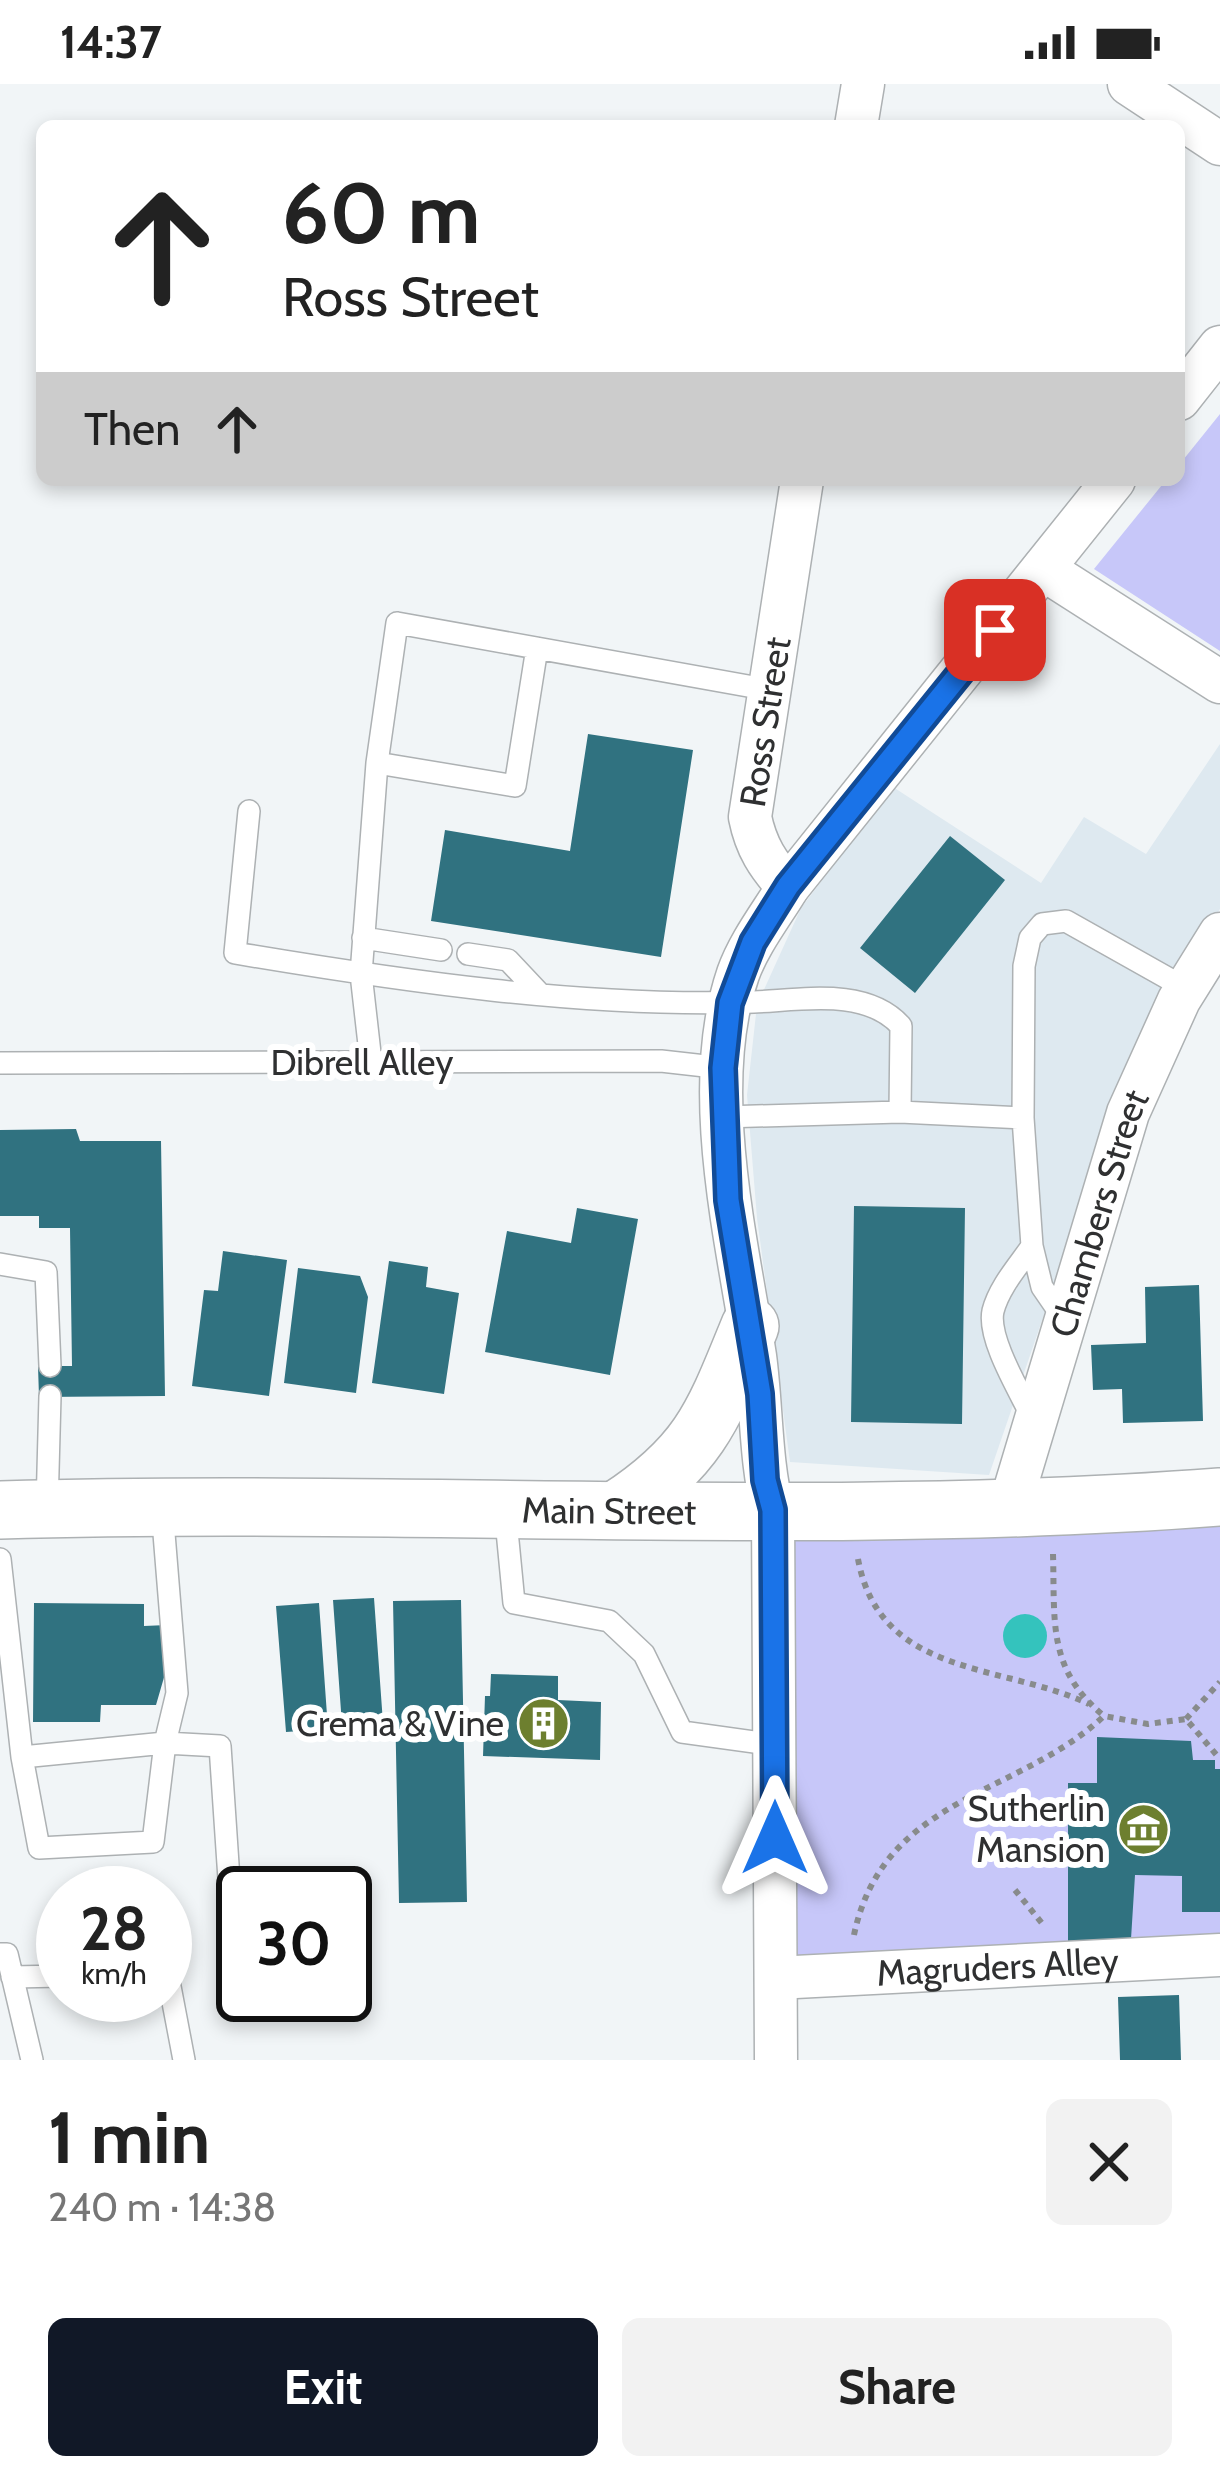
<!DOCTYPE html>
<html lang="en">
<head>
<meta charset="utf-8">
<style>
	body { margin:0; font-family:Cabin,sans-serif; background:#f2f2f2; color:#222; height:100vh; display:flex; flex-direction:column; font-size:45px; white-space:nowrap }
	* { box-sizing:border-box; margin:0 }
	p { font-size:39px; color:#767676 }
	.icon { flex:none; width:66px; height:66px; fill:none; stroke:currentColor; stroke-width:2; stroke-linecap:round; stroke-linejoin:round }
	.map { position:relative; height:1976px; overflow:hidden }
	.panel { display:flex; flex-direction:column; background:#fff; flex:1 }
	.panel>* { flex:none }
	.hud { position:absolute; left:36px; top:36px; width:1149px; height:366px; border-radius:18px; box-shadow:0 6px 18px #0003; background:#fff; color:#222; overflow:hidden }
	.speed { position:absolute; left:36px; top:1782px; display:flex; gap:24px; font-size:60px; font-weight:700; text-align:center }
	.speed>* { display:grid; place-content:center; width:156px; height:156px; border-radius:50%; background:#fff; box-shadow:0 6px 18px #0003; line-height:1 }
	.speed small { font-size:30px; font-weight:400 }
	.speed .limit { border:6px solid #111; border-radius:18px; background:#fff; color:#111 }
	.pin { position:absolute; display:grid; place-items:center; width:102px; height:102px; color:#fff; margin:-51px; border-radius:24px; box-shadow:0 6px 18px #0006 }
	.me { position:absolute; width:132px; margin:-66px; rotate:0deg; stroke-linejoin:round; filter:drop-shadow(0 0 9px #0008) }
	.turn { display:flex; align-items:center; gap:42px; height:252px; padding:0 48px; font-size:54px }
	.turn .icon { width:156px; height:156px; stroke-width:2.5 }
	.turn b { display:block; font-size:84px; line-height:102px }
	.then { display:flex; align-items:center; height:114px; padding:0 48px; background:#0003; gap:24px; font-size:45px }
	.round { display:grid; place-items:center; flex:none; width:126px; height:126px; border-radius:18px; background:#f2f2f2 }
	.overview { display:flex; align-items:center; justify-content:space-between; height:204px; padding:0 48px }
	h1 { font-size:72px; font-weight:800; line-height:90px }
	.primary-button { display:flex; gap:24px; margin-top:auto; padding:24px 48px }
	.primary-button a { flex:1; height:138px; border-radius:18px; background:#111827; color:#fff; font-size:48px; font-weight:800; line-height:138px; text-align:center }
	.primary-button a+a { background:#f2f2f2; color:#222 }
	.status { display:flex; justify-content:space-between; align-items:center; height:84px; padding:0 60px; background:#fff; direction:ltr }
	.status svg { height:33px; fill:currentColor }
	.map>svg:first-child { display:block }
</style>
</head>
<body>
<div class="status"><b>14:37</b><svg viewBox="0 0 49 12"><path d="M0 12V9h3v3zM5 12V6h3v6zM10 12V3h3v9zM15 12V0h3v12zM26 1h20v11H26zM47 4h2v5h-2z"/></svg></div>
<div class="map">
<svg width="1220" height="1976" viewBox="0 0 1220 1976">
	<rect width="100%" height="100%" fill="#f1f5f7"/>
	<path fill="#dee9f0" d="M1220,660V825L1195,863L1084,1114L989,1391L790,1378L757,1134L747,1011L757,921L801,824L893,703L1041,799L1084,733L1146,770Z"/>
	<path fill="#c7c7f9" d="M1220,330V567L1094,485L1166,396H1179V381Z
		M1220,1413V1882L776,1894L773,1427Z"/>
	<path fill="#34c3bd" d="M1003 1552a22 22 0 1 1 44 0a22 22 0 1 1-44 0Z"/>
	<path fill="#307280" d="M588,650L693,666L661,873L431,837L445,746L570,767Z
		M950,752L1005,796L915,909L860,864Z
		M76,1045L80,1057H161L165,1312L39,1313L38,1282H72L70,1144H39V1132H0V1046Z
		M854,1122L965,1124L962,1340L851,1338Z
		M577,1124L638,1135L610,1291L485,1268L507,1147L571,1159Z
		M223,1167L287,1176L269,1312L192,1302L204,1206L218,1207Z
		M389,1177L428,1183L426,1203L459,1209L444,1310L372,1299Z
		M298,1184L360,1192L368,1213L356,1309L284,1299Z
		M1199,1201L1203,1337L1123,1339L1122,1305L1093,1306L1091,1261L1146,1259L1145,1203Z
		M374,1514L383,1639L342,1641L333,1516Z
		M461,1516L467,1818L399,1819L393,1517Z
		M34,1519L144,1520V1542L167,1541V1583L156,1621H101L100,1638H33Z
		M319,1519L328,1645L286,1648L276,1522Z
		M491,1590L558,1592V1616L601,1618L600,1676L483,1672L485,1612H490Z
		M1097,1653L1191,1657L1193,1676H1215V1685H1220V1828H1182V1792L1135,1791L1131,1855L1068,1857V1699H1097Z
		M1179,1911L1181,1976H1120L1118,1913Z"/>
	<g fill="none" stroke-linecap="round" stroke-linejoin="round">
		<defs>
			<path id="lane" d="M377,679L515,702L537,564
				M249,727L235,869C401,897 586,924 754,918C801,916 866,903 901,942L900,1028L724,1033
				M363,854L441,866
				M468,870L508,876L540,910
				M371,978L361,890L377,679L397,539L770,606
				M0,979L661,977L723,984
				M900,1028L1023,1034
				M0,1180L46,1188L50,1282
				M1064,1235L1042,1203L1032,1162L1023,1034L1024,882L1030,854L1042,840L1066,837L1187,905
				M1032,1333C1020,1308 987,1254 993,1227C999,1203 1019,1181 1032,1162
				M47,1424L50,1312
				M505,1426L514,1519L609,1537L644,1570L682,1648L775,1661
				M0,1475L22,1673L39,1764L153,1758L165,1659L177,1609L162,1425
				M22,1673L165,1659L220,1662L229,1795
				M0,1870H7L32,1976
				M165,1892H168L184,1976
				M12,1893L63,1892"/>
			<g id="street">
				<path d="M1129,0L1220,60"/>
				<path d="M856,42L863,0"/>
				<path d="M1179,315L1220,263"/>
				<path d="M1043,485L1220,598"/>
				<path id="s1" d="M788,803C768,781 756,763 750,733L802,396"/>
				<path id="s2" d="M1009,1425L1128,1029L1179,916L1220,850"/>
				<path id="s3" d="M776,1894L1220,1871"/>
				<path d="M776,1976L773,1427C760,1376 762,1324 755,1272C737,1157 699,1004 738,890C749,859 771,831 788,803L1114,396"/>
			</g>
			<g id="secondary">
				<path d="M618,1425C701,1371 714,1330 750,1242"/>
				<path id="s4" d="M0,1426C406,1414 814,1444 1220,1413"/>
			</g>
		</defs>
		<use href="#lane" stroke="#adb1b3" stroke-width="24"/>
		<use href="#street" stroke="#adb1b3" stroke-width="45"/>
		<use href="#secondary" stroke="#adb1b3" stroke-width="60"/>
		<path stroke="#888b8c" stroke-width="6" stroke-dasharray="6 6" stroke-linecap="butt" d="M1053,1470C1055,1538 1047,1585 1104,1632
			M858,1475C880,1594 1002,1579 1089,1620
			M1186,1635L1220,1598
			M1015,1806L1045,1843
			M854,1851C883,1712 1019,1712 1104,1632L1148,1640L1186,1635L1220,1675"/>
		<use href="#lane" stroke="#fff" stroke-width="21"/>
		<use href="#street" stroke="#fff" stroke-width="42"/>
		<use href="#secondary" stroke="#fff" stroke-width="57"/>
	</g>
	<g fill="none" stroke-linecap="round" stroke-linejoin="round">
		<defs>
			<path id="route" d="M775,1754L773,1426L765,1396L760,1310L728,1116L723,984L730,919L753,858L788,802L995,546"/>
		</defs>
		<use href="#route" stroke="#114b97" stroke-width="30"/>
		<use href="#route" stroke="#1a73e8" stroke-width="21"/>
	</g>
	<defs>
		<symbol id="building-disc" viewBox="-11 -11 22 22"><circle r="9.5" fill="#6d7f2f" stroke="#fff"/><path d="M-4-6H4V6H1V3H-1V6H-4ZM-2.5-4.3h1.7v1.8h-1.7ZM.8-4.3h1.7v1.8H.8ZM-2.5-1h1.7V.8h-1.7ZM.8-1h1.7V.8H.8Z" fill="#fff"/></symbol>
		<symbol id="museum-disc" viewBox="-11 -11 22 22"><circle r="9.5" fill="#6d7f2f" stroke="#fff"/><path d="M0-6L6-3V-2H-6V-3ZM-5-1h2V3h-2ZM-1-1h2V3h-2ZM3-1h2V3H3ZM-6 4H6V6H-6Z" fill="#fff"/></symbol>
	</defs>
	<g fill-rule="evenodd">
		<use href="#building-disc" x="514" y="1610" width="59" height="59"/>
		<use href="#museum-disc" x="1114" y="1716" width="59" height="59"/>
	</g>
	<g text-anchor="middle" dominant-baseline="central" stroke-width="12" stroke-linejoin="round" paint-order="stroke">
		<g font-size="36" fill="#2f3031" stroke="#fff">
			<text stroke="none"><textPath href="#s1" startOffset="177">Ross Street</textPath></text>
			<text x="362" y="978">Dibrell Alley</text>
			<text stroke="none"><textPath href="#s2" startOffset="309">Chambers Street</textPath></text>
			<text stroke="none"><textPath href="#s4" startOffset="609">Main Street</textPath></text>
			<text stroke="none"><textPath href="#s3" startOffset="222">Magruders Alley</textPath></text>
		</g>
		<g font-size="36" fill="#2f3031" stroke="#fff" text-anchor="end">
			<text x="504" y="1639">Crema &amp; Vine</text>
			<text x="1105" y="1724">Sutherlin<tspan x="1105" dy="41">Mansion</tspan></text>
		</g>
	</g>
</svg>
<div class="speed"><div>28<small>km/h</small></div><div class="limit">30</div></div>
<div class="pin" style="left:995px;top:546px;background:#d93025"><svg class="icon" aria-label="arrive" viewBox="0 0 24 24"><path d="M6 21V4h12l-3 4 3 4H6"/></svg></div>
<svg class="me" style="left:775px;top:1754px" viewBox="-20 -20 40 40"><path d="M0-17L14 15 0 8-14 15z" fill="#1a73e8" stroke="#fff" stroke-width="4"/></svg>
<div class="hud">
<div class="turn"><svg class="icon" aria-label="ahead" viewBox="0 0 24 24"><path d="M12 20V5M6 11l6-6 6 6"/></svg><div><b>60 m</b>Ross Street</div></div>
<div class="then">Then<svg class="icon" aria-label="ahead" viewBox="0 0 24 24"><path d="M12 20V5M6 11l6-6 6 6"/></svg></div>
</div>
</div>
<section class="panel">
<div class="overview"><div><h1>1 min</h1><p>240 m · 14:38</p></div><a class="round"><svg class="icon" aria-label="close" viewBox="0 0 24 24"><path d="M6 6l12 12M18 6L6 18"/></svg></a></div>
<div class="primary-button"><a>Exit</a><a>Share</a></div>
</section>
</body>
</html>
